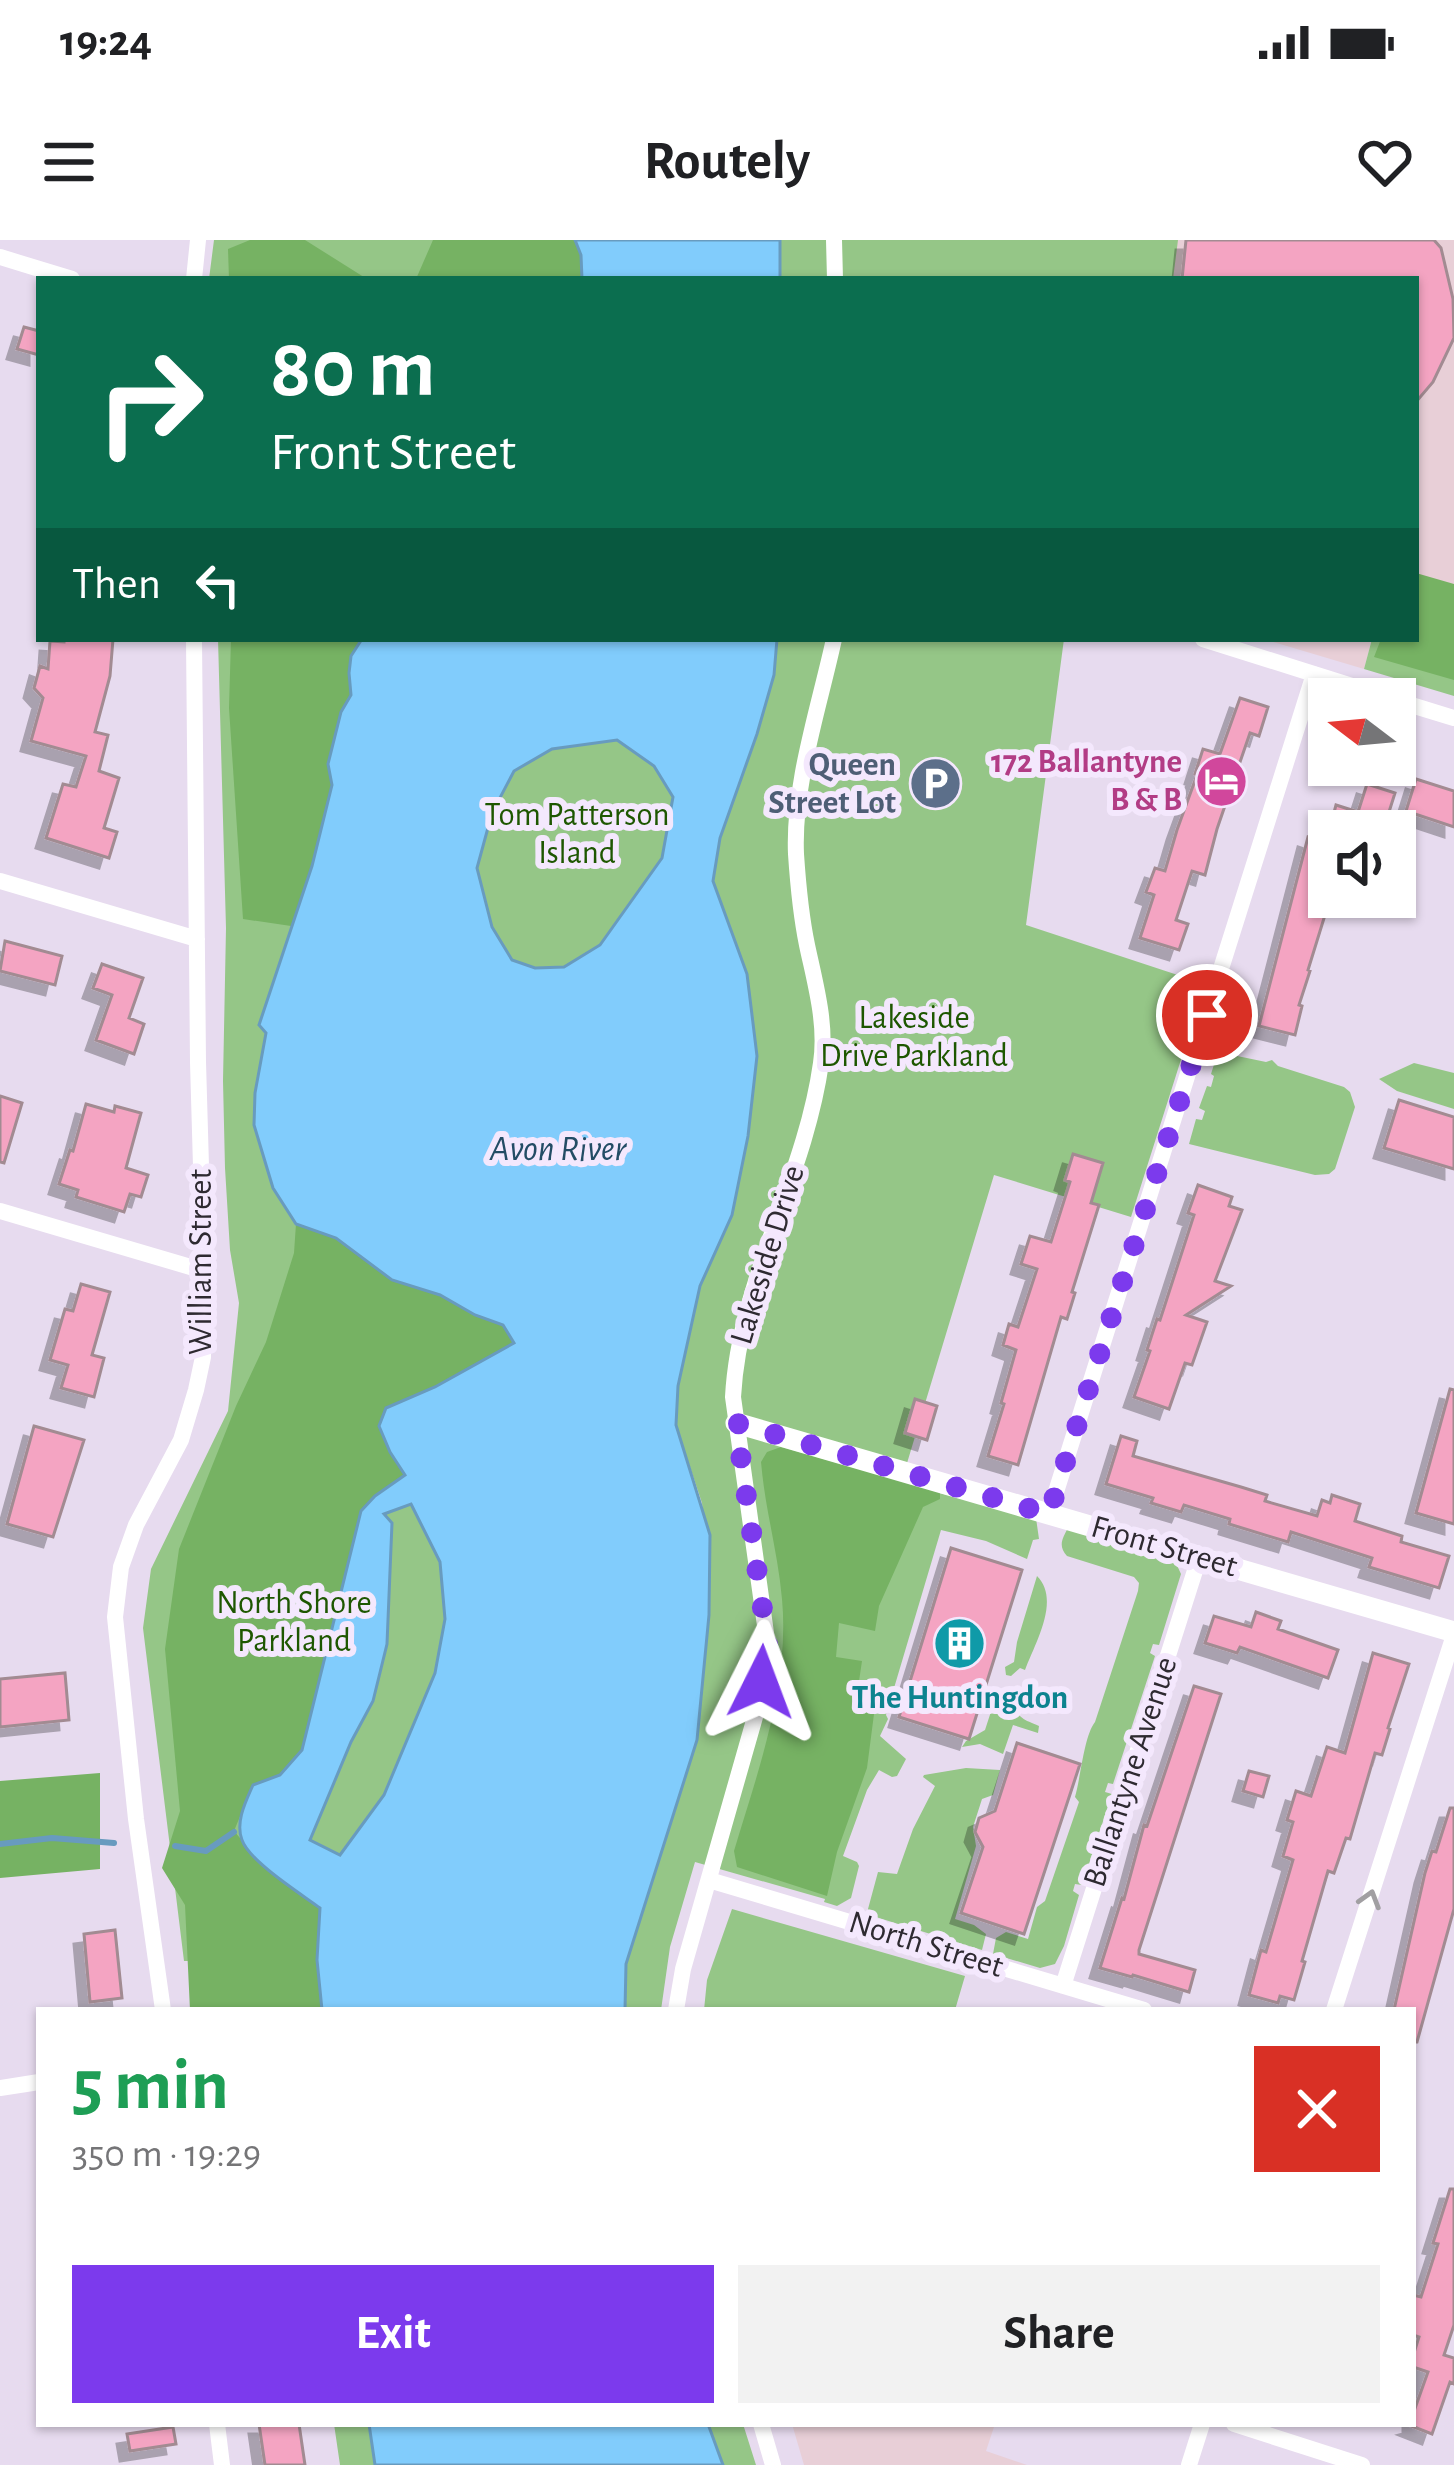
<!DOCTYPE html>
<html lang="en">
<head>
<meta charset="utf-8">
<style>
	body { margin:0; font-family:"Alegreya Sans",sans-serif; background:#f2f2f2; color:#202124; height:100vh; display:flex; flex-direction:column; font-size:45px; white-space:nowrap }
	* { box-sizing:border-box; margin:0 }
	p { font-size:39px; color:#757577 }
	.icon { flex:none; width:66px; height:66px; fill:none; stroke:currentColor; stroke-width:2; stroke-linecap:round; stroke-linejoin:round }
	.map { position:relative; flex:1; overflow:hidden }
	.panel { position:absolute; left:36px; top:1767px; width:1380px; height:420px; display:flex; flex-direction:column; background:#fff; border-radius:0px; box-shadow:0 3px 9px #0004 }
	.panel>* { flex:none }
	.guide { position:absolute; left:36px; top:36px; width:1383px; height:366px; border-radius:0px; box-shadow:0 3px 9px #0004; background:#0b6e4f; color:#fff; overflow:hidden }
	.needle { width:78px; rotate:286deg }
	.controls { position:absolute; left:1308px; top:438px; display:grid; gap:24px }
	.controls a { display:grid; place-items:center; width:108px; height:108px; border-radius:0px; background:#fff; box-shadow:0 3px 9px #0004; font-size:60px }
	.pin { position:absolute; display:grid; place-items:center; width:102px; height:102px; color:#fff; margin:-51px; border:6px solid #fff; border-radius:50%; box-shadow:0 3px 12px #0007 }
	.me { position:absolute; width:132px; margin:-66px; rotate:3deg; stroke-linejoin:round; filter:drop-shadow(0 0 9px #0008) }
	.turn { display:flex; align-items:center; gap:42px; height:252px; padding:0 36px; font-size:54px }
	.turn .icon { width:156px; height:156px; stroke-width:2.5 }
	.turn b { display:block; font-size:84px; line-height:102px }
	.then { display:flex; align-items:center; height:114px; padding:0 36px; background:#0003; gap:24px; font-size:45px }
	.round { display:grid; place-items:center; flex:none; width:126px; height:126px; border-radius:0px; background:#f2f2f2 }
	.overview { display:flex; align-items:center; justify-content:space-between; height:204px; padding:0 36px }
	h1 { font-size:72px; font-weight:700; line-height:90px; color:#1e9e55 }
	.button { display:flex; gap:24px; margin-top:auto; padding:24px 36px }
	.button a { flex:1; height:138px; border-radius:0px; background:#7c3aed; color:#fff; font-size:48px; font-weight:700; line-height:138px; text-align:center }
	.button a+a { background:#f2f2f2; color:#202124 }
	.status { display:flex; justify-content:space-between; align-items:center; height:84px; padding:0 60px; background:#fff; direction:ltr }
	.status svg { height:33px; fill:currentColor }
	header { display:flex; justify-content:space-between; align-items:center; height:156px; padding:0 36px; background:#fff; font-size:54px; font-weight:700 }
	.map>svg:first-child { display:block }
</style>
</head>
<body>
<div class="status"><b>19:24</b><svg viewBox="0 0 49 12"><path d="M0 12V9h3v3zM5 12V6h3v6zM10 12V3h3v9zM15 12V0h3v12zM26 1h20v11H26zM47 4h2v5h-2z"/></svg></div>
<header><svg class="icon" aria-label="menu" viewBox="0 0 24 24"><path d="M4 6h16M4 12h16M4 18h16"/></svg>Routely<svg class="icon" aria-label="heart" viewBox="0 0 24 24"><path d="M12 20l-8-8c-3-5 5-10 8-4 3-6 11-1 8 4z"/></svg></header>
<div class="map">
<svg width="1454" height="2225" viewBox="0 0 1454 2225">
	<defs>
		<filter id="shadow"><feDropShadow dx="-10" dy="10" stdDeviation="0" flood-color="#0004"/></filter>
	</defs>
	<rect width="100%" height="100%" fill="#e7dbef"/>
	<path fill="#e8cfd7" d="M1162,0H1454V355L1416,345V39H1158Z
		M1263,399H1372L1364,429Z
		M792,2184H995L986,2211L1027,2225H804Z"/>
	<path fill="#95c687" d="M214,0H575L582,39H209Z
		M780,0H1178L1173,39H780Z
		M1454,355V456L1364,429L1372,399H1416Z
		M218,399H362L351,416L332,545L266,793L255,853L296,984L411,1263L440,1322L445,1379L435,1433L384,1555L339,1617L317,1720L322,1770L290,1720L184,1721L143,1388L151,1329L228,1171L239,1063L230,1010L225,928L223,841L226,688Z
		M777,399H1064L1026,685L1205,744L1131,977L994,935L901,1243L1036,1278L1039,1299L1033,1300L1027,1319L986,1301L941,1290L886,1475L888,1479L880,1496L906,1519L897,1536L892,1537L879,1530L867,1550L843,1616L857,1622L859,1626L851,1658L837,1666L824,1662L825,1659L695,1622L670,1707L661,1770H625L626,1724L648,1650L709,1375V1337L702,1263L676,1185L678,1146L700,1046L732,975L747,734L713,641L720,598L757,494L774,435Z
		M617,499L654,526L673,557L662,618L600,705L564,727L535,728L512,720L492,687L477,627L492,574L514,531L552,509Z
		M1218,812L1266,822L1272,820L1278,826L1344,847L1350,852L1355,867L1335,929L1329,934L1315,935L1189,904L1196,879L1202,880L1205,871L1199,868L1207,846L1211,847L1214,836L1211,834Z
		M1414,823L1454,833V869L1397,851L1379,839Z
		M1068,1288L1175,1321L1181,1334L1159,1405L1153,1404L1150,1413L1155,1416L1113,1544L1108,1543L1105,1552L1112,1554L1082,1645L1075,1644L1073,1651L1079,1655L1064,1706L1055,1724L1040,1728L993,1714L996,1698L1006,1692L1028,1699L1037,1667L1045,1661L1079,1562L1075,1557C1081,1536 1084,1496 1095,1482L1138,1351L1139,1343L1134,1337L1067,1316C1058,1306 1062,1299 1068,1288Z
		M1037,1336C1061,1360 1035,1403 1025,1430L1020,1428L1011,1436L1006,1435L1005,1427L1014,1422L1017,1402Z
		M998,1450L1017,1457C1014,1477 1022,1479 1039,1486L1038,1493L1013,1485L1003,1514L980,1504L962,1507L966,1501L985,1490Z
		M966,1528L1000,1530L993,1555L982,1559L973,1587L976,1606L955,1679L974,1685L986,1694L982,1710L879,1678L871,1675L868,1669L878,1632L897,1634L913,1589L935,1546L923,1537L924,1535Z
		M732,1669L965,1736L955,1770H704L707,1740Z
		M334,2184H369L375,2225H340Z
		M708,2184H743L756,2225H723Z"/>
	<path fill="#76b263" d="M250,0H305L367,39H229L228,9Z
		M433,0H575L581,15L582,39H416Z
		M1416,333L1454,344V440L1374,417L1381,399H1416Z
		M231,399H362L351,416L349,433L351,455L341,472L328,524L332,545L312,626L291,686L243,679L229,468Z
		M296,984L336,998L392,1040L440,1055L475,1075L503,1085L514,1103L435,1147L390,1212L405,1235L375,1256L302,1510L279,1535L253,1545L234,1591L263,1625L320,1668L317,1720L322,1770H190L185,1665L162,1628L180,1571L165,1409L179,1309L236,1166L266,1102L294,1013Z
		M781,1207L940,1252V1259L923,1267L879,1366L875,1391L839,1383L836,1417L862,1421L855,1468L874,1474L867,1528L837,1612L827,1656L737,1627L734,1611C758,1531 790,1444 782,1359C778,1313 765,1269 761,1222L767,1212Z
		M100,1533V1629L0,1638V1541Z"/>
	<path fill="#81ccfc" stroke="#689bbf" stroke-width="3" fill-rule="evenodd" d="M575,0H780V39H582L581,15Z
		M362,399H777L774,435L757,494L720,598L713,641L747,734L757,816L748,896L732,975L700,1046L678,1146L676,1185L710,1295L709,1375L697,1500L626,1724L625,1770H322L317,1720L320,1668C301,1654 249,1621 242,1600C235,1582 246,1561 253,1545L280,1535L302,1510L361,1271L375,1256L405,1235L390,1212L379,1186L386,1168L435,1147L514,1103L503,1085L475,1075L440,1055L392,1040L336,998L296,984L273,948L254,885L255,853L266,793L259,785L312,626L332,545L328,524L341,472L351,455L349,433L351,416ZM617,500L654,526L673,557L662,618L600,705L564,727L535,728L512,720L492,687L477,628L492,573L514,531L552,509ZM411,1264L440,1322L445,1379L435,1433L384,1555L340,1615L310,1600L351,1502L373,1461L387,1404L392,1283L384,1274Z
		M369,2184H708L723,2225H375Z"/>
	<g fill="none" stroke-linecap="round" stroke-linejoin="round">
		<path stroke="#689bbf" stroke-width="6" d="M0,1604L52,1598L114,1603
			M175,1606L206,1611L234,1592"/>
	</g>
	<path fill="#f4a4c2" stroke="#a28b92" stroke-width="3" filter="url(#shadow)" d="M1186,0H1434L1441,8L1453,59L1454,98L1433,142L1416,162V39H1182Z
		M24,87L39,91V115L17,109Z
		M64,399H113L110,436L95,492L108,495L99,531L119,538L104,588L117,592L109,618L46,598L63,544L76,547L86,516L31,501L43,458L34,448L40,426L48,429L50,401L64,402Z
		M1240,458L1268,467L1259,496L1250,493L1217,589L1205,635L1192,631L1176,680L1188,684L1179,710L1140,698L1154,655L1146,652L1155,628L1165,631L1177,590L1197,535L1195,534L1203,509L1220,514Z
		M1416,539L1454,551V587L1406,571Z
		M1367,544L1395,553L1383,591H1329L1336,565L1358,572Z
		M1308,597L1329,604V662L1308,730L1310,731L1299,765L1302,766L1295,795L1259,786Z
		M5,701L62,716L55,745L0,731Z
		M102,724L143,738L129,778L144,784L134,814L96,800L112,755L93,748Z
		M0,856L22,863L4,923L0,922Z
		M1399,860L1454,877V929L1384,908Z
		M86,864L114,872L115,866L141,873L126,928L148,935L141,957L130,954L124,972L76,957L78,950L59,944L70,910L73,911Z
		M1073,914L1103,923L1091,963L1099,965L1072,1052L1075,1053L1067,1079L1061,1077L1018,1225L988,1216L1004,1164L1001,1163L1016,1110L1003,1105L1009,1084L1018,1087L1037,1029L1021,1024L1030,996L1051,1002L1070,942L1065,940Z
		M1198,945L1232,957L1229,966L1242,970L1215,1041L1231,1046L1186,1075L1207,1082L1192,1125L1185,1123L1169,1169L1134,1157L1150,1111L1147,1110L1157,1079L1160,1080L1194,975L1188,973Z
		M81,1044L110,1052L92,1115L104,1118L94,1157L61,1148L68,1125L50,1120L65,1069L73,1071Z
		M1450,1149L1454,1150V1284L1416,1273Z
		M915,1159L937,1166L927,1200L905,1193Z
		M34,1186L84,1200L53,1297L7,1284Z
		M1121,1196L1137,1201L1133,1216L1241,1247L1267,1255L1265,1261L1317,1276L1322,1260L1330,1263L1332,1255L1360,1264L1355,1281L1402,1296L1401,1302L1449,1316L1439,1348L1369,1327L1372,1318L1291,1292L1288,1302L1229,1284L1230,1279L1184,1265L1181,1272L1151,1263L1153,1258L1106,1244Z
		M951,1308L1022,1330L969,1499L899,1477Z
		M1256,1372L1281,1381L1278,1389L1338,1410L1328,1438L1240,1407L1237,1413L1205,1403L1214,1376L1251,1387Z
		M1373,1413L1409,1424L1388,1488L1390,1489L1382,1515L1375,1513L1350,1599L1346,1598L1334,1633L1328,1631L1302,1721L1305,1722L1294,1760L1280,1756L1278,1763L1249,1755L1261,1710L1266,1712L1293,1620L1283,1616L1293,1582L1287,1580L1296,1551L1311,1556L1327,1507L1345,1513Z
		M65,1433L69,1480L0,1487V1439Z
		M1194,1446L1221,1454L1139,1710V1714L1195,1730L1189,1752L1133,1735L1132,1737L1100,1728L1122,1658L1124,1659L1144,1585L1147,1586Z
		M1017,1503L1080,1524L1024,1694L961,1673L983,1607L975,1592L979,1578L995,1571Z
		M1249,1531L1269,1536L1263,1557L1243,1551Z
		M1450,1568H1454V1669L1417,1802H1413V1770H1394L1425,1633L1432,1611L1436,1612Z
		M115,1690L122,1758L90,1762L84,1694Z
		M1450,1949H1454V2085L1444,2115L1454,2118V2144L1450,2142L1432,2194L1409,2185L1413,2184V2174L1428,2132L1413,2127V2116L1419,2097L1413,2095V2055L1421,2057L1438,2004L1433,2003Z
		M259,2184H299L305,2225H265Z
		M173,2187L176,2204L130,2211L127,2194Z"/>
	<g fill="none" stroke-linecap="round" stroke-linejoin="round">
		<path stroke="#fff" stroke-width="16" d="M834,0L835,39
			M0,17L72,39
			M194,39L198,0
			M1203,399L1393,459
			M1395,460L1454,478
			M0,641L197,699
			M0,971L204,1031
			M1049,1274L1314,434
			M709,1640L1144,1770
			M1063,1746L1199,1318
			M163,1770L136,1579L115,1377L121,1327L136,1285L181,1200L196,1150L203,1117L204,1031L198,822L194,399
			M676,1770L683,1729L755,1477L768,1407L733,1157C739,1041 805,938 821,823C827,784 815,743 807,705C801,676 798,644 796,614C793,544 819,468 834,399
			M1334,1770L1454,1395
			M0,1848L39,1842
			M217,2184L222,2225
			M761,2184L773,2225
			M1234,2184L1362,2225
			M1189,2225L1202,2184"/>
		<path stroke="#fff" stroke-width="21" d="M736,1183L1454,1392"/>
	</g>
	<defs><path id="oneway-chevron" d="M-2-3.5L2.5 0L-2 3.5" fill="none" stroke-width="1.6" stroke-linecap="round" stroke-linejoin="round" transform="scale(3)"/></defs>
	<use stroke="#a19fa2" href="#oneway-chevron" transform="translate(1370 1659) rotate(-73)"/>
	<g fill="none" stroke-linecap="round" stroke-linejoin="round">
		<path stroke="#7c3aed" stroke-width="21" stroke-dasharray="0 37.8" d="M761,1442L768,1407L736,1183L1049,1274L1207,775"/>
	</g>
	<defs>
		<symbol id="hotel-disc" viewBox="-11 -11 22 22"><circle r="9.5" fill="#d1479c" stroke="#f4e8fd"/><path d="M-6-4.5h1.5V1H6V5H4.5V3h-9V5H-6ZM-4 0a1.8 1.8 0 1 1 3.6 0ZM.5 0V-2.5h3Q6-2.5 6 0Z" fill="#fff"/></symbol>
		<symbol id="parking-disc" viewBox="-11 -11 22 22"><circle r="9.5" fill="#5c6f8a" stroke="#f4e8fd"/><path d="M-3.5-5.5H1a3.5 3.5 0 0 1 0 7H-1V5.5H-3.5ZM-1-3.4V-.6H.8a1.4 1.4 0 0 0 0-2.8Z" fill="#fff"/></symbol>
		<symbol id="building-disc" viewBox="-11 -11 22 22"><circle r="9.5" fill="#0f9aa8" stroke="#f4e8fd"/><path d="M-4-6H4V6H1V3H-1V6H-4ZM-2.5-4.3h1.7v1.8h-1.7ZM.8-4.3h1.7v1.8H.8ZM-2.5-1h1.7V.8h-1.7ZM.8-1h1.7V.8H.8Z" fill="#fff"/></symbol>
	</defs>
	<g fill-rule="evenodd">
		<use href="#hotel-disc" x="1192" y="512" width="59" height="59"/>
		<use href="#parking-disc" x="906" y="514" width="59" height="59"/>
		<use href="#building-disc" x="930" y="1374" width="59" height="59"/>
	</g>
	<g text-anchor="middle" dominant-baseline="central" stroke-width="12" stroke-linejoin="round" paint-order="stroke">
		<g font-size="33" font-weight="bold" fill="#b23c85" stroke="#f4e8fd" text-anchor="end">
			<text x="1182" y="522">172 Ballantyne<tspan x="1182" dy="38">B &amp; B</tspan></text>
		</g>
		<g font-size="33" font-weight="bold" fill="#4e5e75" stroke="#f4e8fd" text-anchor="end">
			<text x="896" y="525">Queen<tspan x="896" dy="38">Street Lot</tspan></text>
		</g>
		<g font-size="33" fill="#1e5701" stroke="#f4e8fd">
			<text x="577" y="575">Tom Patterson<tspan x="577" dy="38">Island</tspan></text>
			<text x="914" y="778">Lakeside<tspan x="914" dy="38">Drive Parkland</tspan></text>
			<text x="294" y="1363">North Shore<tspan x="294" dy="38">Parkland</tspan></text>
		</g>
		<g font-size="33" fill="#2e2a31" stroke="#f4e8fd">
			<text transform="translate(768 1015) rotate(-73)">Lakeside Drive</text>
			<text transform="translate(201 1022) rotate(-90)">William Street</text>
			<text transform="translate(1164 1307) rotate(16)">Front Street</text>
			<text transform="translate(1131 1532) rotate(-72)">Ballantyne Avenue</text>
			<text transform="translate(926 1705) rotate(17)">North Street</text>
		</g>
		<g font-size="33" font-weight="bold" fill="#0d838f" stroke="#f4e8fd">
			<text x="960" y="1458">The Huntingdon</text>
		</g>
		<g font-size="36" font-style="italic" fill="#234c65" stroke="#f4e8fd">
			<text x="558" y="909">Avon River</text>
		</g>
	</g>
</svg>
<div class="controls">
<a><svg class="needle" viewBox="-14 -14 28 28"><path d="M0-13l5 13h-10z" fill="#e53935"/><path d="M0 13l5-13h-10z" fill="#757577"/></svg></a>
<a><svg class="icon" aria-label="sound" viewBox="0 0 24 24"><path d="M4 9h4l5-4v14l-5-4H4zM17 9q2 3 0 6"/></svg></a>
</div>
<div class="pin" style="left:1207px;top:775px;background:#d93025"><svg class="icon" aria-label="arrive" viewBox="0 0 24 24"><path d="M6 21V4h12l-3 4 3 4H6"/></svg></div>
<svg class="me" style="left:761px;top:1442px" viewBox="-20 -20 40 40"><path d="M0-17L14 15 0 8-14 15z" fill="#7c3aed" stroke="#fff" stroke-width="4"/></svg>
<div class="guide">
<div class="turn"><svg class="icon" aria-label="right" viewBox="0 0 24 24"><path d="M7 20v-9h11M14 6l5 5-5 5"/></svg><div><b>80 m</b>Front Street</div></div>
<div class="then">Then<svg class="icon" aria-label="left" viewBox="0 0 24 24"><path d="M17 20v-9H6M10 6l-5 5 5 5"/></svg></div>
</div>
<section class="panel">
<div class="overview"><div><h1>5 min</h1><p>350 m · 19:29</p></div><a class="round" style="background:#d93025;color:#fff"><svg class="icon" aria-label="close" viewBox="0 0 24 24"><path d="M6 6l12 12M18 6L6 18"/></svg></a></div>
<div class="button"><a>Exit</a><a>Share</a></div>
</section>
</div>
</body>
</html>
